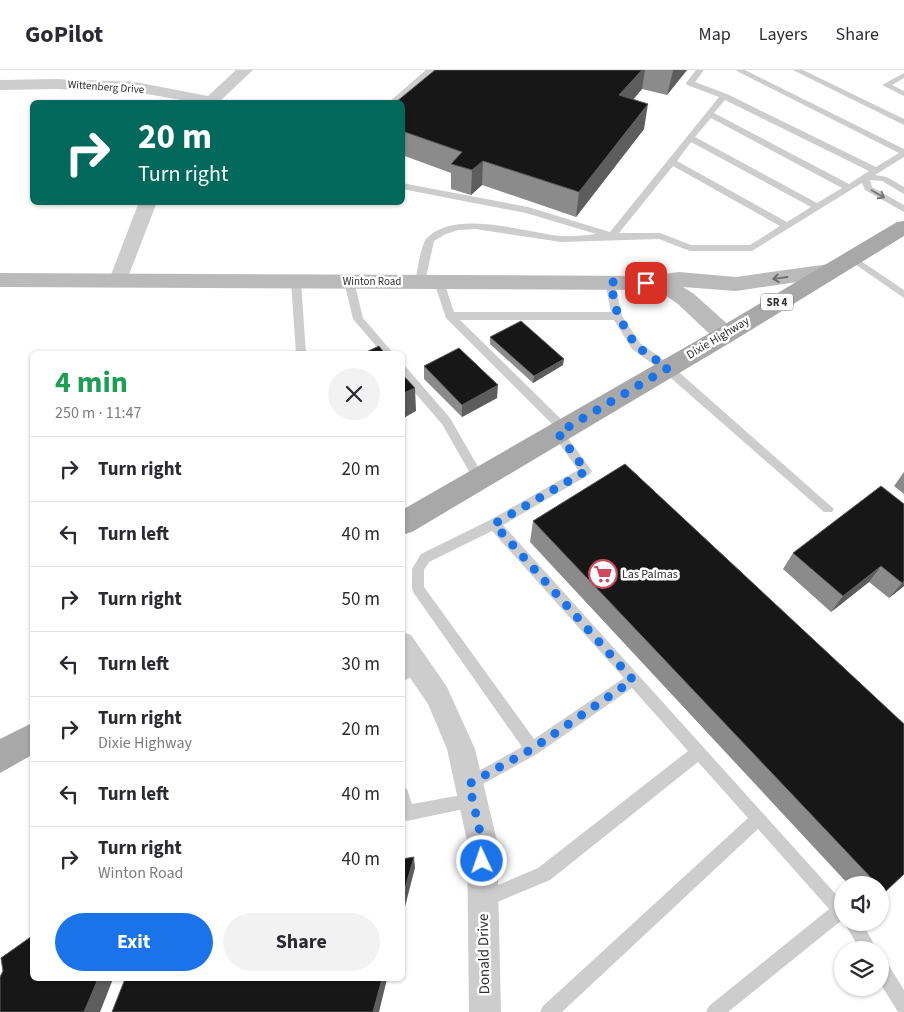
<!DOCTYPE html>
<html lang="en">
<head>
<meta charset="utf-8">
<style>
	body { margin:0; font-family:"Source Sans 3",sans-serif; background:#f2f2f3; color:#2b2b33; height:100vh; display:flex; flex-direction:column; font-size:19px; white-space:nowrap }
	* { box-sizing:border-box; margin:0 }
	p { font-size:16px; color:#7c7c81 }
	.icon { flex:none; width:28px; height:28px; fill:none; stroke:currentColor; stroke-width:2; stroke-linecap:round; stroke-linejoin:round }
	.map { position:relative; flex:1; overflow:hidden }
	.sheet { position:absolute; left:30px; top:281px; width:375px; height:630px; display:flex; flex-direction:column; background:#fff; border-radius:8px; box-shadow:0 1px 4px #0004 }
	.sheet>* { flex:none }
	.banner { position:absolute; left:30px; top:30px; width:375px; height:105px; border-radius:8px; box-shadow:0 1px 4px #0004; background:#00695c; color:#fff; overflow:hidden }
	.controls { position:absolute; left:834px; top:806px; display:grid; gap:10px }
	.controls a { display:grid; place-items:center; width:55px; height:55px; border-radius:50%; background:#fff; box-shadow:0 1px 4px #0004; font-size:25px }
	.pin { position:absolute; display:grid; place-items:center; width:42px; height:42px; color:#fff; margin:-21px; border-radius:10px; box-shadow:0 2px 8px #0006 }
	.me { position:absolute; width:55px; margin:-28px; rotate:357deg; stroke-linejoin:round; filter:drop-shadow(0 0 4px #0008) }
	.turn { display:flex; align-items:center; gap:18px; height:105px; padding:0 25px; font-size:22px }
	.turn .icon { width:65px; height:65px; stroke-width:2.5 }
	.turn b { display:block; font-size:35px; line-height:42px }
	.round { display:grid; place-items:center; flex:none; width:52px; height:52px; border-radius:26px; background:#f2f2f3 }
	.summary { display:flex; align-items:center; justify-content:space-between; height:85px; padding:0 25px }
	h1 { font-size:30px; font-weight:700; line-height:38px; color:#1e9e55 }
	.primary-button { display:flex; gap:10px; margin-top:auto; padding:10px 25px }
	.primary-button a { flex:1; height:58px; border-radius:30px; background:#1a73e8; color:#fff; font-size:20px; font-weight:700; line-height:58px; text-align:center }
	.primary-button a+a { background:#f2f2f3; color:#2b2b33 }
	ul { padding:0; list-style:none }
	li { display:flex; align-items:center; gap:15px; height:65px; padding:0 25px; border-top:1px solid #e1e1e2 }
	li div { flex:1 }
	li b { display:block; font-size:19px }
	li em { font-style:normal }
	header { display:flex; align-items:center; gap:30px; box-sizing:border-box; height:70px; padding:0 25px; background:#fff; border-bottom:1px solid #e1e1e2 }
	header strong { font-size:24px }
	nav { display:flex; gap:28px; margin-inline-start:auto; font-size:18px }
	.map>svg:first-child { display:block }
</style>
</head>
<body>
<header>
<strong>GoPilot</strong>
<nav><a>Map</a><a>Layers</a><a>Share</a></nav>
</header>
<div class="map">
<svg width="904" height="942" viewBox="0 0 904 942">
	<rect width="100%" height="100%" fill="#fff"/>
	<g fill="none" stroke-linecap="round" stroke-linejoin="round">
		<path fill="#cdcdcd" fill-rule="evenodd" d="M426,0H435L397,32H389Z
			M696,0H704L695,12L727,24L876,97L899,83L735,0H745L904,79V87L875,105L887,107L904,117V124L882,111L870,110L872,117L904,135V142L865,120L862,113L752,181H690L659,169L561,172L475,159L458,160L446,164L434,171L425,212L420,215L416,214L415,212C417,203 421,173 427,168C456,138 526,163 562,166C573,167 585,165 596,164L526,143L402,119V113L528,137L610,162L719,27L687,15L686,13ZM725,30L869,101L849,114L714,43ZM711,48L842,118L817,133L695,67ZM691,72L811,137L787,152L677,91ZM673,96L780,156L750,175H691L660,163H619Z
			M793,0H803L904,49V55Z
			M904,3V8L892,15L904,21V26L882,15Z
			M852,185L904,220V228L849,190L847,188Z
			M296,208L301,211L306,284H296L291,211Z
			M349,208L354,211L363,248L394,284H383L353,249L344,211Z
			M439,209L444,212L454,242H611L605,212L610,209L614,210L622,246L640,273L672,296L834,439L832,442H824L664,302L632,279L614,250H460L568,356L570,359L564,363L592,401L590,404L503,455L842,831V850L728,942H706L709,936L829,839L758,759L562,942H540L543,936L748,748L698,692L550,810L483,838L477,836L475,830L477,824L538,798L688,681L632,618L537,684L474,719L469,721L464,719L462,714L464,709L522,677L413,522L412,518V499L421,484L490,450L578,400L552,363L557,359L446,248L434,212ZM492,461L624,608L534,669L424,517V500L429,492Z
			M402,296L406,297L450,348L485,409L483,412H475L442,354L402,308Z
			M418,590L423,592L425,596L423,600L402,612V598Z
			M402,717L407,719L412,734L473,723L478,725L481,730L478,735L473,737L407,751L402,749Z
			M844,852H862L877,880H860Z
			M880,889L886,891L904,920V942H898L880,913Z"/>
		<path fill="#cdcdcd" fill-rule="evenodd" d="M236,0H253L219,32H193L135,22L56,19L0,20V10L56,9L135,12L208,26Z
			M139,132H157L127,210L125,214L118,216L111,214L109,210Z
			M402,562L411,565L447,617L475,679L497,771L501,942H469L467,771L447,679L428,634L402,596Z"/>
		<path fill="#bababa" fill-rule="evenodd" d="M829,194L837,196L840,201L837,206L736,221L683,217L694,224L733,259L737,265L733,271L725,273L717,271L678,234L662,223L646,220L0,217V203L648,206L679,202L736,207Z"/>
		<path fill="#a8a8a8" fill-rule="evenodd" d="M904,151V166L733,271L412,462L402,465V440L717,259L897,152Z
			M32,653V685L0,703V669Z"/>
	</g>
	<path fill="#8b8b8b" d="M435,0H687L667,25L642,19L633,30L644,59L576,147L482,115L471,125L451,119V103L402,85V32Z
		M490,267L563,295L533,313L490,274Z
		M424,296L497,328L462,347L424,309Z
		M625,394L904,654V804L885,822L880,825V815H849L530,472L533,451Z
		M904,402V424L894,416Z
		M904,434V516L889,528L869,512L831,542L783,499L793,483Z"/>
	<path fill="#5d5d5d" d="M642,0H645L642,19L615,50L619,25Z
		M673,0H687L667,25L673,1Z
		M648,34L644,59L576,147L579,122Z
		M483,91L482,115L471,125L472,100Z
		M564,289L563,295L533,313L534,306Z
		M498,315L497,328L462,347V335Z
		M415,318L416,341L402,349V324Z
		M881,496L869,512L831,542L843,526Z
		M904,511V516L889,528L902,513Z
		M414,787L415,798L402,848V829Z
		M98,909H113L100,942H84Z
		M382,909H387L379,942H373Z"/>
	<path fill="#171717" stroke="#5d5d5d" d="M435,0H642L619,25L648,34L579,122L483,91L472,100L451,94L462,82L402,61V32H396Z
		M521,251L564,289L534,306L490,267Z
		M379,276L385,284H362Z
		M459,278L498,315L462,335L424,296Z
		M402,304L415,318L402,324Z
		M625,394L904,654V804L885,822L880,817V815H878L533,451Z
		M881,416L904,434V511L902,513L881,496L843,526L793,483Z
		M414,787L402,829V789Z
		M32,866V909H98L84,942H0V907L3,901L1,888Z
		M125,909H382L373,942H112Z"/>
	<defs><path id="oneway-shaft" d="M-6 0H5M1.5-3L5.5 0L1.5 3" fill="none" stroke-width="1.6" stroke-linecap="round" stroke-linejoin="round" transform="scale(1.25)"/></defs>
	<use stroke="#777" href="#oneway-shaft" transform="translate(878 124) rotate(30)"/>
	<use stroke="#6e6e6e" href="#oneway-shaft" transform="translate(780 208) rotate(172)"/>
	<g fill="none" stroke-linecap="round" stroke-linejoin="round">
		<path stroke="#1a73e8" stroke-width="9" stroke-dasharray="0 16.2" d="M482,791V771L469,714L532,679L633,610L494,454L586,401L558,363L668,298L636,276L618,246L610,212L646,213"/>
	</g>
	<defs>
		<symbol id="supermarket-ring" viewBox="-11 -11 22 22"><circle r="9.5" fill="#fff" stroke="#cf495e" stroke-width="1.5"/><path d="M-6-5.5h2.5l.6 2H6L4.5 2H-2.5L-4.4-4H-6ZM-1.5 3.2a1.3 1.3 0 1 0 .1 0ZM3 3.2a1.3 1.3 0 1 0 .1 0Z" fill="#cf495e"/></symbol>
	</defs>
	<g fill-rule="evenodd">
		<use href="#supermarket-ring" x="587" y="488" width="32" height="32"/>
	</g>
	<g text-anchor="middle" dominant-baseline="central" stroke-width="5" stroke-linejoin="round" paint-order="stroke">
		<g font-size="11" fill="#303030" stroke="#fff">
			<text transform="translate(106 17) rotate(4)">Wittenberg Drive</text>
			<text x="372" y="211">Winton Road</text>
		</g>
		<rect fill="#fff" stroke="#6e6e6e" stroke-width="1" x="761" y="223.5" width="32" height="17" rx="4"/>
		<g font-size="11" font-weight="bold" fill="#303030">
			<text x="777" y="232">SR 4</text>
		</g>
		<g font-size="12" fill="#303030" stroke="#fff">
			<text transform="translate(718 268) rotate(-31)">Dixie Highway</text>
		</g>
		<g font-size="12" fill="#303030" stroke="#fff" text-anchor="start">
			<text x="622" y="504">Las Palmas</text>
		</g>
		<g font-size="15" fill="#303030" stroke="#fff">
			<text transform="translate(484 884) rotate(-91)">Donald Drive</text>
		</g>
	</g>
</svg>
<div class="controls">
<a><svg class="icon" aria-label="sound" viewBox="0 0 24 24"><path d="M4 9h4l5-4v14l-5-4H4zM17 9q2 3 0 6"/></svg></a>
<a><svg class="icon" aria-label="layers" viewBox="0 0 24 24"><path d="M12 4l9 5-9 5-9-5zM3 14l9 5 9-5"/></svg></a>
</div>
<div class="pin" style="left:646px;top:213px;background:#d93025"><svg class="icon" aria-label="arrive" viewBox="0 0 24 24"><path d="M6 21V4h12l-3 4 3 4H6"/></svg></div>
<svg class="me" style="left:482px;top:791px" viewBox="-20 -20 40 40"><circle r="17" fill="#1a73e8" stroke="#fff" stroke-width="3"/><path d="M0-11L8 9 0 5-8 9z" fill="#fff"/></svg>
<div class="banner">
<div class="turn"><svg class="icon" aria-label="right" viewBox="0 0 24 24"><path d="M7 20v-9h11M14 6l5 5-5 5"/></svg><div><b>20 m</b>Turn right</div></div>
</div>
<section class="sheet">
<div class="summary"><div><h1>4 min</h1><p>250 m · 11:47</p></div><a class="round"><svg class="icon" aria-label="close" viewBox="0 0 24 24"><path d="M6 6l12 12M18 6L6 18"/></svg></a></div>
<ul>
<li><svg class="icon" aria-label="right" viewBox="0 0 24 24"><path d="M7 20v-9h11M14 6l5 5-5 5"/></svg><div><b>Turn right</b></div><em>20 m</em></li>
<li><svg class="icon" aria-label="left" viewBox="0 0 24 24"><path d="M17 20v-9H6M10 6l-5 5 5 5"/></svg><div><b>Turn left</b></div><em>40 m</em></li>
<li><svg class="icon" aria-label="right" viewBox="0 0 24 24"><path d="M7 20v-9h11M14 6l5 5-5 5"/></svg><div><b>Turn right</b></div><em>50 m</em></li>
<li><svg class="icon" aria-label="left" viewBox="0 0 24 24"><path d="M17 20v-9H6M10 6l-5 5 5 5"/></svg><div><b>Turn left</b></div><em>30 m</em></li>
<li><svg class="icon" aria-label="right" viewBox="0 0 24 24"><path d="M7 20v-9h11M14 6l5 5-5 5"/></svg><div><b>Turn right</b><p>Dixie Highway</p></div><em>20 m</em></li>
<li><svg class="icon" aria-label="left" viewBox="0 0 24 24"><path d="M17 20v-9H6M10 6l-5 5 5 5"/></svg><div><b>Turn left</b></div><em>40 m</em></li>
<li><svg class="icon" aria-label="right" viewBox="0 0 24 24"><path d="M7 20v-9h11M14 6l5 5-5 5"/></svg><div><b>Turn right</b><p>Winton Road</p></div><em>40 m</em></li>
</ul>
<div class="primary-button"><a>Exit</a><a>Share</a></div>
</section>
</div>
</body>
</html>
